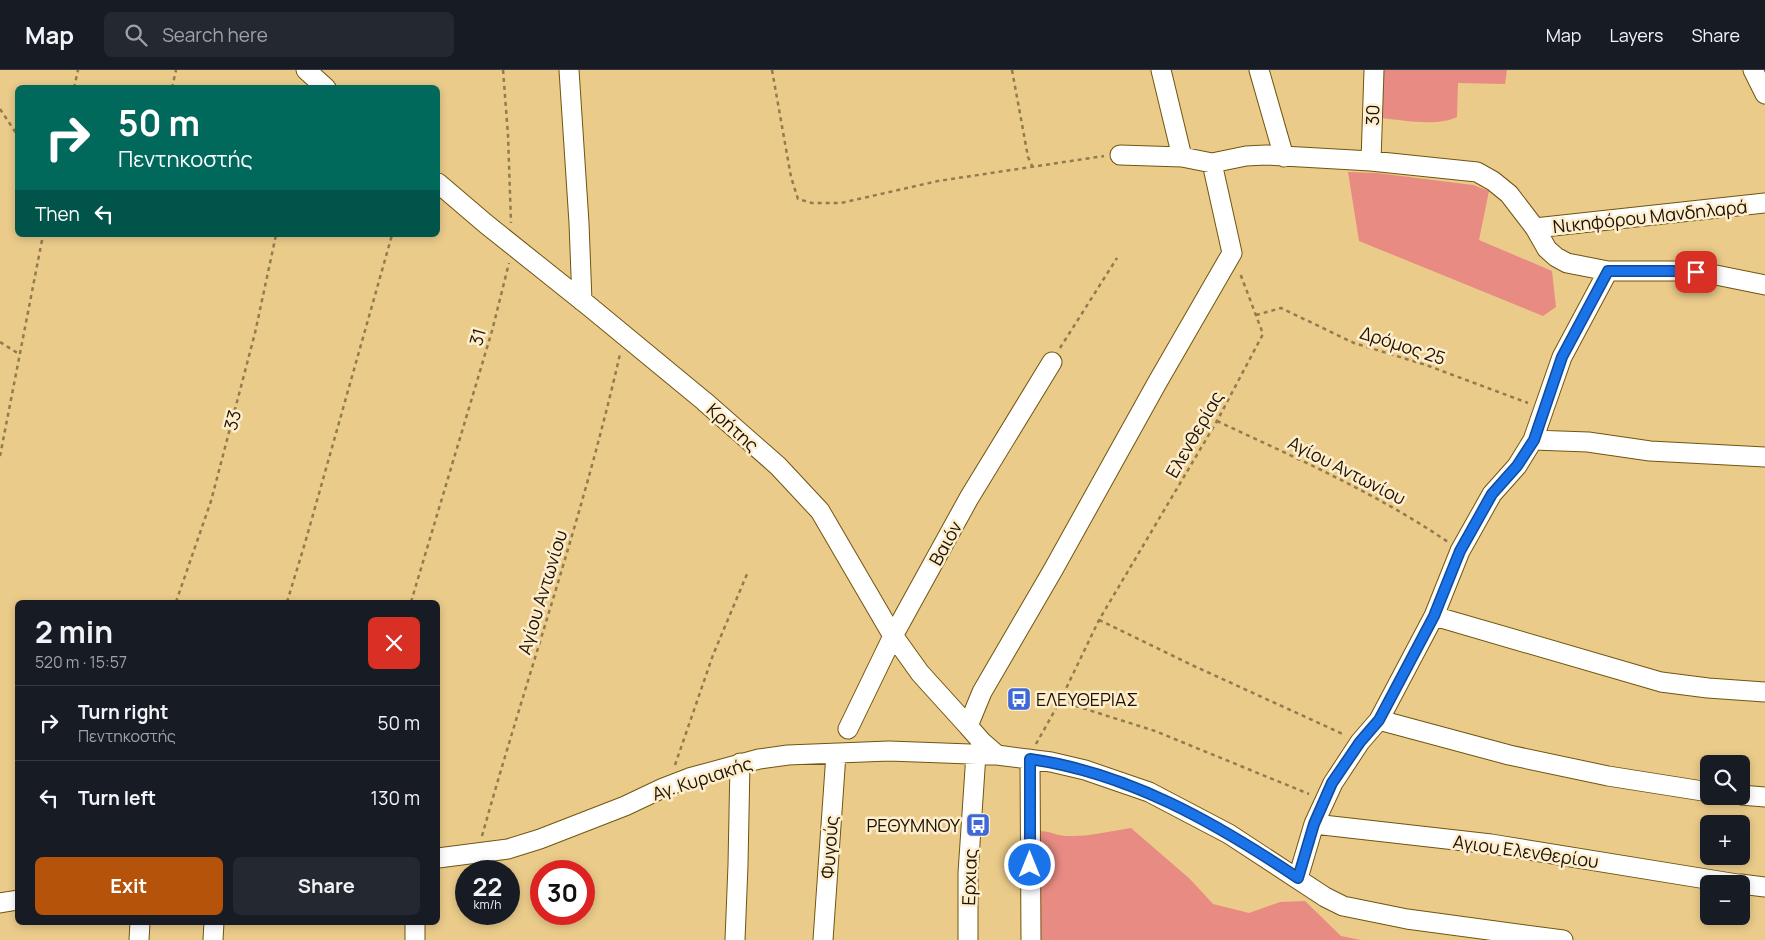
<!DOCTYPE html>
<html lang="en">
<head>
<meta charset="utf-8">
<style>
	body { margin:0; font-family:Manrope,sans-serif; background:#242831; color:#f1f3f6; height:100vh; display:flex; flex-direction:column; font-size:19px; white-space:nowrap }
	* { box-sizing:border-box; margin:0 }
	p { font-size:16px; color:#9ea1a6 }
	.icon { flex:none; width:28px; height:28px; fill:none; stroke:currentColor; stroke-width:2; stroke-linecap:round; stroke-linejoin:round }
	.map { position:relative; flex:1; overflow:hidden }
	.drawer { position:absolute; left:15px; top:530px; width:425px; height:325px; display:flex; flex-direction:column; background:#171b24; border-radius:8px; box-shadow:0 2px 8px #0003 }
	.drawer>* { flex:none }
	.hud { position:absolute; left:15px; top:15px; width:425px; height:152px; border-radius:8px; box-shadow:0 2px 8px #0003; background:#00695c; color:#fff; overflow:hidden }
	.fabs { position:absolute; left:1700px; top:685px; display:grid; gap:10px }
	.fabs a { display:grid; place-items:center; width:50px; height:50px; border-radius:8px; background:#171b24; box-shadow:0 2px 8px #0003; font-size:25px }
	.speed { position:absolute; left:455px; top:790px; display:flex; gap:10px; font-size:25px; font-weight:700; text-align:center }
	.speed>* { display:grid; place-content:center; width:65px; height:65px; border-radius:50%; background:#171b24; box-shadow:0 2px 8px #0003; line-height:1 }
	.speed small { font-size:12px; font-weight:400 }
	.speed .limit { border:8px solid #d22; background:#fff; color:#111 }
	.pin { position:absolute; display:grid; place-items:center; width:42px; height:42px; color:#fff; margin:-21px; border-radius:10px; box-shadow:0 2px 8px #0006 }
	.me { position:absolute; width:55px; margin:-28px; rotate:0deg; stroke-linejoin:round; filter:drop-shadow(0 0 4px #0008) }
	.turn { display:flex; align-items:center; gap:18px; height:105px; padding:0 20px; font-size:22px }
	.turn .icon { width:65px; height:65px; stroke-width:2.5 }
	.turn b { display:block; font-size:35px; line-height:42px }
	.then { display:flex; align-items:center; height:48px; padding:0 20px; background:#0003; gap:10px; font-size:19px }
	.round { display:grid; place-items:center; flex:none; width:52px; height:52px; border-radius:8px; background:#242831 }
	.headline { display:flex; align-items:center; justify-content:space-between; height:85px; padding:0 20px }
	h1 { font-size:30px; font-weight:700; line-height:38px }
	.primary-button { display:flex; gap:10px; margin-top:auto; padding:10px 20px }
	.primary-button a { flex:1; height:58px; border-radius:8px; background:#b45309; color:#fff; font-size:20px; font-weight:700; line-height:58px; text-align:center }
	.primary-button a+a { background:#242831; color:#f1f3f6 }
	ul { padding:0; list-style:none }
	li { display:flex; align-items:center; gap:15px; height:75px; padding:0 20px; border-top:1px solid #363941 }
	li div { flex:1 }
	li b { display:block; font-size:19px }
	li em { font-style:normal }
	header { display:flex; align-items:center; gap:30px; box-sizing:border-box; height:70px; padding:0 25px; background:#171b24; border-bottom:1px solid #363941 }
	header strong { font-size:24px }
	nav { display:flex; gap:28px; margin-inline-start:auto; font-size:18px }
	.search { width:350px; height:45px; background:#242831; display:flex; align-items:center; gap:12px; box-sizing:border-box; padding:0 18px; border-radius:8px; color:#9ea1a6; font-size:19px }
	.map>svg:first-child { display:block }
</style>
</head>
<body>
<header>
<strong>Map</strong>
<div class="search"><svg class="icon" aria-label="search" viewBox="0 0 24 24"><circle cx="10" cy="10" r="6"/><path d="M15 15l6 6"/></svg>Search here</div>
<nav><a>Map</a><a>Layers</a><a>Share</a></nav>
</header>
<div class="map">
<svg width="1765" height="870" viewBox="0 0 1765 870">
	<rect width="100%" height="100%" fill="#eacb8a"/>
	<path fill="#e88b83" d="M1382,0H1507L1505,14L1458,13L1457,47C1436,57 1403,50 1380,48Z
		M1348,102L1377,103L1473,115L1489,121L1479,170L1552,201L1556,237L1543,246L1359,171Z
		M1131,758L1190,809L1213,834L1249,843L1280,832L1305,831L1341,866L1361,870H1039L1040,761C1049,761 1058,766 1067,766C1089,767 1110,761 1131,758Z"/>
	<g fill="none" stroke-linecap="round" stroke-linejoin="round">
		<defs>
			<path id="minor" d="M306,0L326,18
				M569,0L579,153L582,231
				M1161,0L1182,87
				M1259,0L1284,87
				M1753,0L1765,24
				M1120,85L1182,87L1212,93L1246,86L1266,85L1371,91L1477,102L1493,111L1509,124L1535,158L1547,179L1556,187L1567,193L1608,201H1680L1711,204L1765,215
				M1371,91L1374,0
				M438,113L486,154L590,237L704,331L778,396L820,441L890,561L920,603L968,656
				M1535,158L1765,133
				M1533,370L1588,372L1650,381L1765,387
				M1434,546L1661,612L1708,618L1765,622
				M1379,650L1509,685L1608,706L1709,722
				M848,659L893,566L969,428L1052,292
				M997,685L982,672L968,656L982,622L1053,500L1157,313L1232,183L1212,93
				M1030,689L1031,870
				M1741,725L1765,727
				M1314,754L1491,774L1737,814
				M438,788L508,779L540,769L625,736L663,718L689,708L759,689L788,685L889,681L997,685L1051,692L1085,700L1149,722L1229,764L1325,827L1343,836L1407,849L1563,870
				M1298,808L1314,754L1333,713L1360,672L1379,650L1434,546L1460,481L1492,424L1517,396L1533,370L1562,287L1608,201
				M1741,814L1765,817
				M0,833L18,830
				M139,870L140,852
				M213,870L214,852
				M415,870V852
				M735,870L738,795L740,693
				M823,870L836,684
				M968,870V803L976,684"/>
		</defs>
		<use href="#minor" stroke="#71550f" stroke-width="21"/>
		<path stroke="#927b4f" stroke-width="2.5" stroke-dasharray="4 4" stroke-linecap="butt" d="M503,0L508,65L511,153
			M772,0L791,107L798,129L812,133H841L938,111L1104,86
			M1012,0L1028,87L1033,98
			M74,18L78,0
			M172,18L176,0
			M0,39L18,66
			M1256,245L1281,238L1354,273L1426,295L1528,333
			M0,272L19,284
			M1060,278L1117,188
			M1217,351C1296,388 1376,423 1448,472
			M0,386L43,165
			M176,532L211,431L255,263L276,165
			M287,532L305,473L392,165
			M411,532L492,261L509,193
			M1099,550L1194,596L1345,665
			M1060,631L1155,661L1309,724
			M1036,674L1060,631L1099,550L1217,351L1263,264L1240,203
			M675,695L713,585L747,504
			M482,766C527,605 583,447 620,284"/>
		<use href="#minor" stroke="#fff" stroke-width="19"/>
	</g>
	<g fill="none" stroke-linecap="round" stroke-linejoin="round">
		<defs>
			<path id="route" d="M1030,795V689C1129,703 1216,753 1298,808L1314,754L1332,713L1360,672L1379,650L1434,546L1460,481L1492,424L1517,396L1534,370L1562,287L1608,201H1680L1696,202"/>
		</defs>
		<use href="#route" stroke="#114b97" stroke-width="12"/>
		<use href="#route" stroke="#1a73e8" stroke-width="9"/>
	</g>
	<defs>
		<symbol id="bus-square" viewBox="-11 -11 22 22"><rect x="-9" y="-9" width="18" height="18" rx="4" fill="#3e68d9" stroke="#feeece"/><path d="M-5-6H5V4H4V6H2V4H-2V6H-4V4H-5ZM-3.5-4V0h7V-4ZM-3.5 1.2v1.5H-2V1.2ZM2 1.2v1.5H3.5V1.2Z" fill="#fff"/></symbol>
	</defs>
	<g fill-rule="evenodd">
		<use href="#bus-square" x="1005" y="615" width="28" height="28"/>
		<use href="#bus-square" x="964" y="741" width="28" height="28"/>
	</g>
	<g text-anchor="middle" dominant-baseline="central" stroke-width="5" stroke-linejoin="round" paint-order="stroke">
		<g font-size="18" fill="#1d1200" stroke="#feeece">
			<text transform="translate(1372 45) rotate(-88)">30</text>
			<text transform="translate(1650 146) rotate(-6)">Νικηφόρου Μανδηλαρά</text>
			<text transform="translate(477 267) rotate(-74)">31</text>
			<text transform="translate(1403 275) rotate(18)">Δρόμος 25</text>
			<text transform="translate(232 350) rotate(-75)">33</text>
			<text transform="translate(733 357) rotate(42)">Κρήτης</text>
			<text transform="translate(1194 364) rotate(-60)">Ελενθερίας</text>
			<text transform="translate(1347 400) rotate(27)">Αγίου Αντωνίου</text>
			<text transform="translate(945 473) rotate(-61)">Βαιόν</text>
			<text transform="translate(542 522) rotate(-73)">Αγίου Αντωνίου</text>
			<text transform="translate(702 708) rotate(-18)">Αγ. Κυριακής</text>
			<text transform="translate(829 777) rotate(-86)">Φυγούς</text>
			<text transform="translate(1526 781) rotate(8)">Αγιου Ελενθερίου</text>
			<text transform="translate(969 807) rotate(-88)">Ερχιας</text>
		</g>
		<g font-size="18" fill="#1d1200" stroke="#feeece" text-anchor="start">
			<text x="1036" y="629">ΕΛΕΥΘΕΡΙΑΣ</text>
			<text x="960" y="755" text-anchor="end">ΡΕΘΥΜΝΟΥ</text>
		</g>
	</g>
</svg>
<div class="fabs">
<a><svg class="icon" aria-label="search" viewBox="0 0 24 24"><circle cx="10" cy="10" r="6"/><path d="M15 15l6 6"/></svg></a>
<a>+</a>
<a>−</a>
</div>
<div class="speed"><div>22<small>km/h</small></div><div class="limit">30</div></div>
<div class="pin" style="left:1696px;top:202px;background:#d93025"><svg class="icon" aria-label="arrive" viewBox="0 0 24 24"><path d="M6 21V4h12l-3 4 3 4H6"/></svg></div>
<svg class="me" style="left:1030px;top:795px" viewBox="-20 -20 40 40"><circle r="17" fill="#1a73e8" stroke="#fff" stroke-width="3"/><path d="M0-11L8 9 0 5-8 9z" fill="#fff"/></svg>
<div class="hud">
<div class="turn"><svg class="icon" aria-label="right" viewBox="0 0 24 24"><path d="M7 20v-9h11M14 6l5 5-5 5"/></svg><div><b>50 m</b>Πεντηκοστής</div></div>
<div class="then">Then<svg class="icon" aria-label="left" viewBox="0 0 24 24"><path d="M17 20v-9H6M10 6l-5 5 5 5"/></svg></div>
</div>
<section class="drawer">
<div class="headline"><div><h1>2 min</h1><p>520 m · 15:57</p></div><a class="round" style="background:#d93025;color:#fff"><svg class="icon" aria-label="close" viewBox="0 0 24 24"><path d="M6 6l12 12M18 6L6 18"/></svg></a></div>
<ul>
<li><svg class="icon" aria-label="right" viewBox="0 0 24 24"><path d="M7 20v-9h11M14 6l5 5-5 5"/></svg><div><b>Turn right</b><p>Πεντηκοστής</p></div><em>50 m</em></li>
<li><svg class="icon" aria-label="left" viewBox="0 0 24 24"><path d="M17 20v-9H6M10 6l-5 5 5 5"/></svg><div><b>Turn left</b></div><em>130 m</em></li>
</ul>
<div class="primary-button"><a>Exit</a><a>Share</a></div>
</section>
</div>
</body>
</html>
